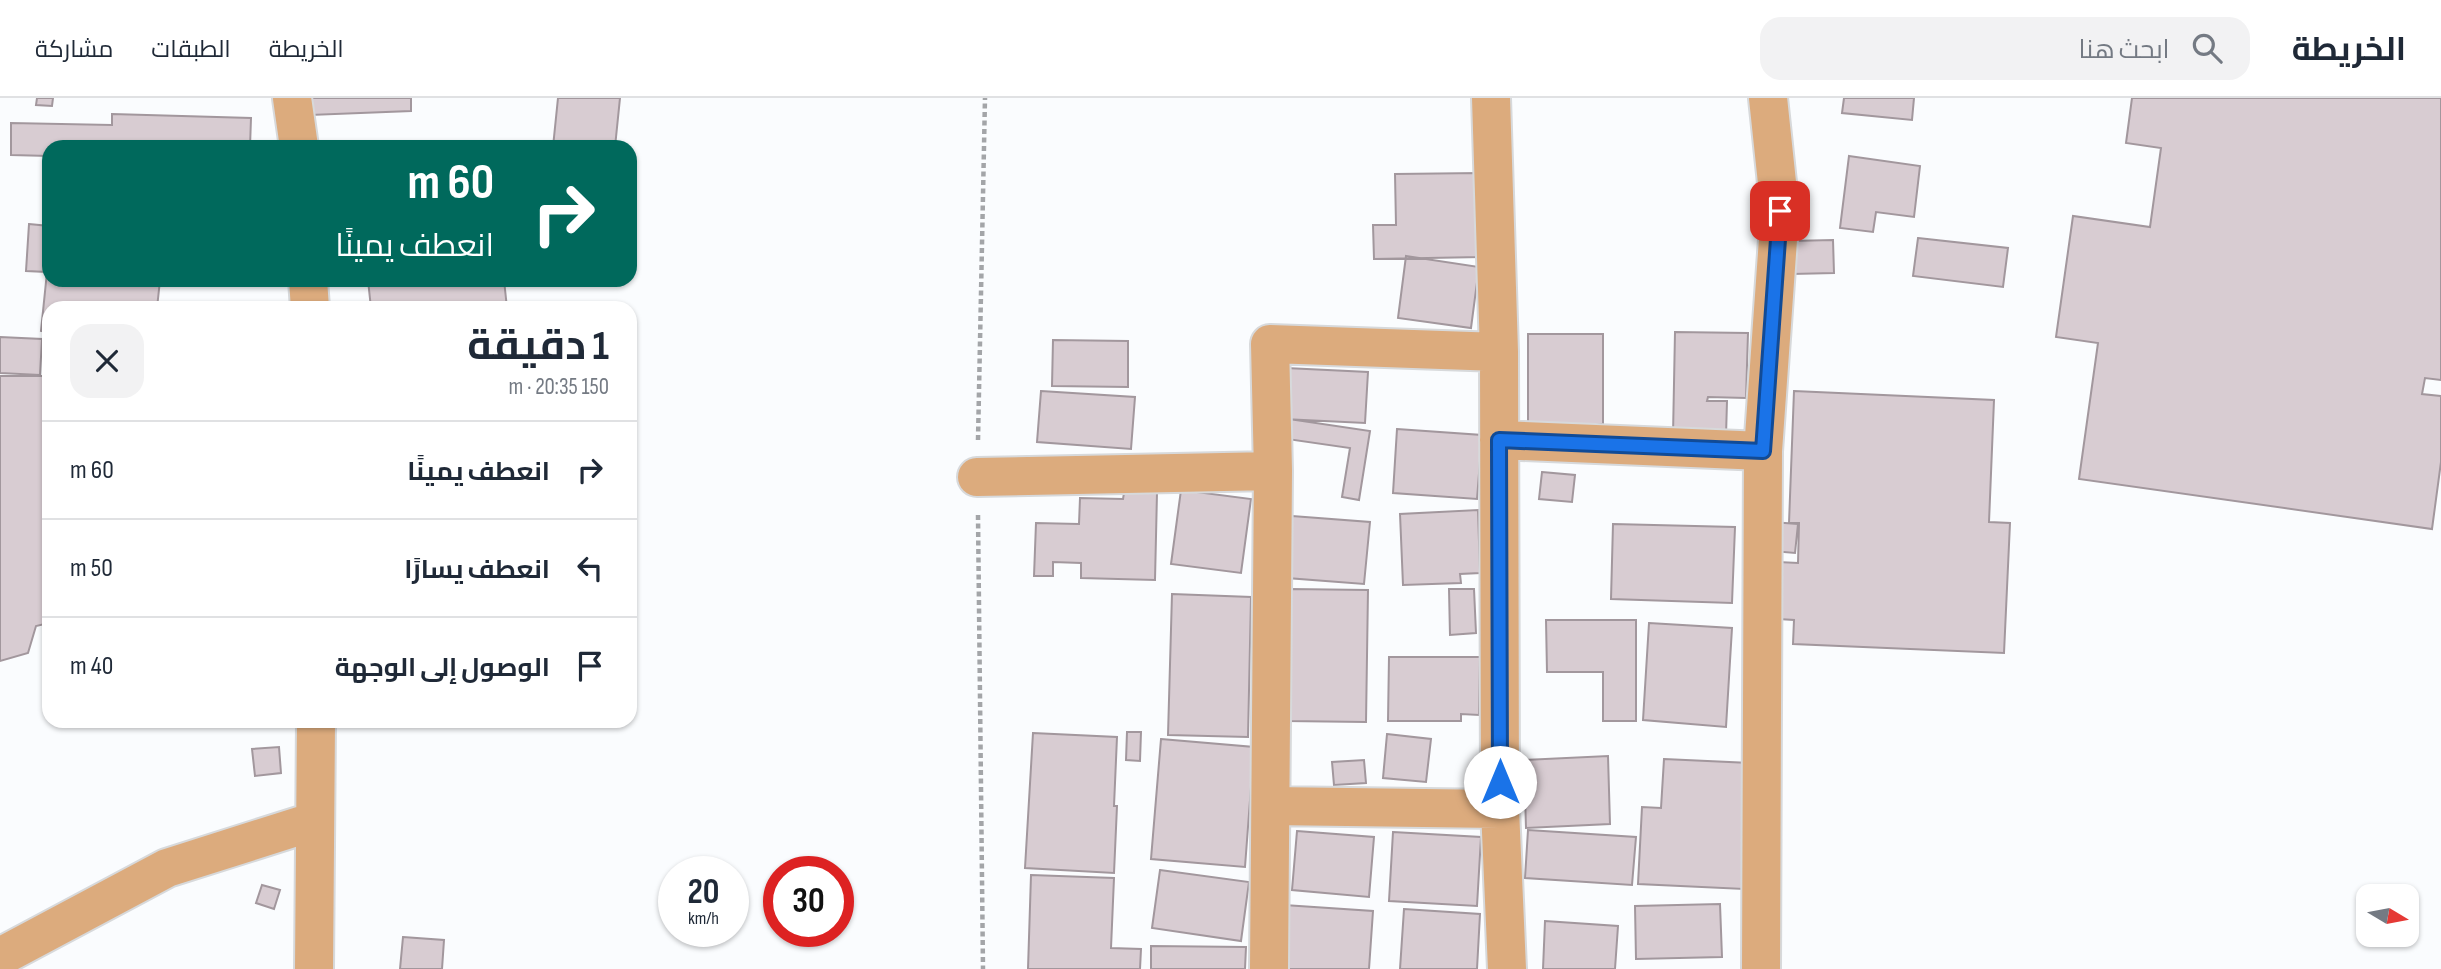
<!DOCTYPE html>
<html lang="ar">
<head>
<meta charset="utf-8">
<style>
	body { margin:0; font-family:"Sofia Sans Condensed",Cairo,sans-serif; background:#f2f2f3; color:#1f2937; direction:rtl; height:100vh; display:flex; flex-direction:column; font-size:26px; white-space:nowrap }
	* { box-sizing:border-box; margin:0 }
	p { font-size:23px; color:#747a83 }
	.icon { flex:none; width:38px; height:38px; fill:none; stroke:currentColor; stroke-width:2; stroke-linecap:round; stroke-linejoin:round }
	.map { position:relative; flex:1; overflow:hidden; direction:ltr }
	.side { position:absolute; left:42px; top:203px; width:595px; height:427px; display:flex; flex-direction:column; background:#fff; border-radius:21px; box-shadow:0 2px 5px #0004; direction:rtl }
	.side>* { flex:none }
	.guide { position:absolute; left:42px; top:42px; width:595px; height:147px; border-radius:21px; box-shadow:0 2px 5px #0004; direction:rtl; background:#00695c; color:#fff; overflow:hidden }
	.needle { width:46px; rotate:100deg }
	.fabs { position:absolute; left:2356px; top:786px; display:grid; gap:14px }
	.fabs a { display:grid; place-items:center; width:63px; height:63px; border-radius:14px; background:#fff; box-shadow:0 2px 5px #0004; font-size:35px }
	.speed { position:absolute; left:658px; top:758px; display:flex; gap:14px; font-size:35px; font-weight:700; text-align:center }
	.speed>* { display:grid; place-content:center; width:91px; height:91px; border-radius:50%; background:#fff; box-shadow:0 2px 5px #0004; line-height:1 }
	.speed small { font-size:18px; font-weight:400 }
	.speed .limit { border:10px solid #d22; background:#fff; color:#111 }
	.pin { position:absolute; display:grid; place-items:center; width:60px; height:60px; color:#fff; margin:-30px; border-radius:14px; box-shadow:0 4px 10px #0006 }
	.me { position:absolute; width:77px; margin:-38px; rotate:0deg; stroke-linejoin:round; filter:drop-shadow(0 0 5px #0008) }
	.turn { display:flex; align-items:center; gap:24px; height:147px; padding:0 28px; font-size:32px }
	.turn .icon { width:91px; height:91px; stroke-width:2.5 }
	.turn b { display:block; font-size:49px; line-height:60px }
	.round { display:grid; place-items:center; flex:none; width:74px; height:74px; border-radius:21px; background:#f2f2f3 }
	.head { display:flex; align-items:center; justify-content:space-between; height:119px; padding:0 28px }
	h1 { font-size:42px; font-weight:700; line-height:52px }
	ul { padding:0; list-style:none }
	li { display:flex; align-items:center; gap:21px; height:98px; padding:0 28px; border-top:2px solid #e0e1e3 }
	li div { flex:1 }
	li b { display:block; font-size:26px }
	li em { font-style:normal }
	header { display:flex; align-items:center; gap:42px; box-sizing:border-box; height:98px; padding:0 35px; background:#fff; border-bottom:2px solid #e0e1e3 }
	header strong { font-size:33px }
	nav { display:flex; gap:38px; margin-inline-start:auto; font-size:24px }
	.search { width:490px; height:63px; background:#f2f2f3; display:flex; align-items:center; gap:18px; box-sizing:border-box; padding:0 24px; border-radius:21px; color:#747a83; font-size:26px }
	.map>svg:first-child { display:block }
</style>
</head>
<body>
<header>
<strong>الخريطة</strong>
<div class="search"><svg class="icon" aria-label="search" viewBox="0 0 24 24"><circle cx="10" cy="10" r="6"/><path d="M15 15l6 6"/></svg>ابحث هنا</div>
<nav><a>الخريطة</a><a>الطبقات</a><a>مشاركة</a></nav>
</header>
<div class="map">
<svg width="2441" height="871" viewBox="0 0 2441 871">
	<rect width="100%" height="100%" fill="#fafcfe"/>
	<path fill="#d8ccd2" stroke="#a2979d" stroke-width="2" d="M37,0H53L52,8L36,7Z
		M309,0H411V13L310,17Z
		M558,0H620L615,49H553Z
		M1844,0H1914L1912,22L1842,15Z
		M2132,0H2441V282L2425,280L2422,296L2441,298V364L2432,431L2079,381L2098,245L2056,239L2073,118L2150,129L2161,50L2126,45Z
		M112,16L251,20L250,49H49V58L11,57V25L112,27Z
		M1849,58L1920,68L1914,119L1876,114L1873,134L1840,130Z
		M1480,75L1481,159L1374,161L1373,127H1396L1395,76Z
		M29,126L49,128V182H160L157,210H49V234L41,233L47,174L26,173Z
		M1918,140L2008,150L2003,189L1913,178Z
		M1833,142L1834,175L1792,176L1791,143Z
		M1406,158L1479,169L1471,230L1398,220Z
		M267,182H289V187L267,185Z
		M368,182H504L507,210H371Z
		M1675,234L1748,235L1746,300L1708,299L1707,303H1727L1726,338L1673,337Z
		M1528,236H1603V326H1528Z
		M0,239L42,241L40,277L0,275Z
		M1053,242L1128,243V289L1052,288Z
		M1286,270L1368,274L1365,325L1283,321Z
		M0,278H49V525L36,528L28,555L0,563Z
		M1041,293L1135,299L1131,351L1037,344Z
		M1794,293L1994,302L1989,424L2010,425L2004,555L1793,546L1794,522L1776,521L1778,464L1798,465L1799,425H1789Z
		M1289,321L1370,333L1359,402L1342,399L1350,350L1287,341Z
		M1397,331L1482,337L1477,401L1393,395Z
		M1542,374L1575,377L1572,404L1539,401Z
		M1181,392L1251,401L1241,475L1171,466Z
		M1124,395H1157L1155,482L1081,480V465L1053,464V478H1034L1036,425L1079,426L1080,400L1123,401Z
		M1478,412L1480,475L1460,476L1461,485L1403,487L1400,416Z
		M1292,418L1370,424L1364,486L1287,480Z
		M1773,424L1798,426L1795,455L1771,453Z
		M1613,426L1735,429L1732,505L1611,501Z
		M1290,491L1368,492L1366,624L1286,623Z
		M1449,491H1474L1476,535L1450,537Z
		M1172,496L1251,499L1248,639L1168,637Z
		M1546,522H1636V623H1603V574H1547Z
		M1649,525L1732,530L1726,629L1643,622Z
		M1389,559H1480L1479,617L1461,616V623H1388Z
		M1127,634H1141L1140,663L1126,662Z
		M1033,635L1117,639L1114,708H1117L1114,775L1025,770Z
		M1387,636L1431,641L1426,684L1383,680Z
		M1161,641L1254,649L1245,769L1151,761Z
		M279,649L281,675L255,678L252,651Z
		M1608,658L1610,726L1526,730L1524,662Z
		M1664,661L1750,665L1744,791L1638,786L1642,709L1661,710Z
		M1364,662L1366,685L1334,687L1332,664Z
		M1528,732L1636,739L1632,787L1525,780Z
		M1297,733L1374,739L1369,799L1292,792Z
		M1393,734L1481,739L1477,808L1389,803Z
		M1160,772L1249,784L1241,843L1152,830Z
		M1031,777L1114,780L1111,850L1141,851L1140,871H1028Z
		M262,787L280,792L274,811L256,805Z
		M1720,806L1722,859L1636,861L1635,808Z
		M1284,807L1373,813L1369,871H1279Z
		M1404,811L1480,816L1477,871H1400Z
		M1545,823L1618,828L1615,871H1543Z
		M403,839L444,842L442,871H400Z
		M1151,848L1246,849L1245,871H1151Z"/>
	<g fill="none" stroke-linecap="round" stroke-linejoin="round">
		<defs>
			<path id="minor" d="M292,0L299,49
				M1491,0L1499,254L1500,711L1507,871
				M308,182L310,210
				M1499,342L1763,353
				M977,379L1273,373
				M1271,708L1500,711
				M0,859L167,770L315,723
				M314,871L316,623
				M1269,871L1273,373L1270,246L1499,254
				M1761,871L1763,353L1780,113L1768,0"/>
		</defs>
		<use href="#minor" stroke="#d7d9db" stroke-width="42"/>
		<path stroke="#a3a5a8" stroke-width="4.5" stroke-dasharray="5 3.5" stroke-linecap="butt" d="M978,342L985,0
			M978,417L983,871"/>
		<use href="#minor" stroke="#dcab7d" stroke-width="38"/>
	</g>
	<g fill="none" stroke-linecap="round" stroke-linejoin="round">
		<defs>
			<path id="route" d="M1500,684L1499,342L1763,353L1780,113"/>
		</defs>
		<use href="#route" stroke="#114b97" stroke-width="18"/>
		<use href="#route" stroke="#1a73e8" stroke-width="12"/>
	</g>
</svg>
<div class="fabs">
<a><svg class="needle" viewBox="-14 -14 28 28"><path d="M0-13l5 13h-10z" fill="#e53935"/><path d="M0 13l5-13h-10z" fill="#747a83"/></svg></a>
</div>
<div class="speed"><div>20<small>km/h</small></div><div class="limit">30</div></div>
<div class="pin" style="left:1780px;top:113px;background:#d93025"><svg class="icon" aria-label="arrive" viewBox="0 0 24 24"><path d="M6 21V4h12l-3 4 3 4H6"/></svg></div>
<svg class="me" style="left:1500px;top:684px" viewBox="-20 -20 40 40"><circle r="19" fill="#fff"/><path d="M0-13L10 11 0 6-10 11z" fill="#1a73e8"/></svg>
<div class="guide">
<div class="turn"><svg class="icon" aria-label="right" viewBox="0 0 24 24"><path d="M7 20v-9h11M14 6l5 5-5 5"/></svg><div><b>60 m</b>انعطف يمينًا</div></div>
</div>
<section class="side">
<div class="head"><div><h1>1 دقيقة</h1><p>150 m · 20:35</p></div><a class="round"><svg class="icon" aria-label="close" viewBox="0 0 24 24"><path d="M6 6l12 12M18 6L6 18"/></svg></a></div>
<ul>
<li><svg class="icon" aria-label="right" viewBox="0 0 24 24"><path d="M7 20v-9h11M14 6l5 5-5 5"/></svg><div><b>انعطف يمينًا</b></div><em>60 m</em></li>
<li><svg class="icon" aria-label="left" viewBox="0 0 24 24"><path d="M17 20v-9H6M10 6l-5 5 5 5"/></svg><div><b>انعطف يسارًا</b></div><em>50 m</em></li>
<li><svg class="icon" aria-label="arrive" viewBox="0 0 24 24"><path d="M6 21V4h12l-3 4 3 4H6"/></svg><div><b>الوصول إلى الوجهة</b></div><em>40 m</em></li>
</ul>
</section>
</div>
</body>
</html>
